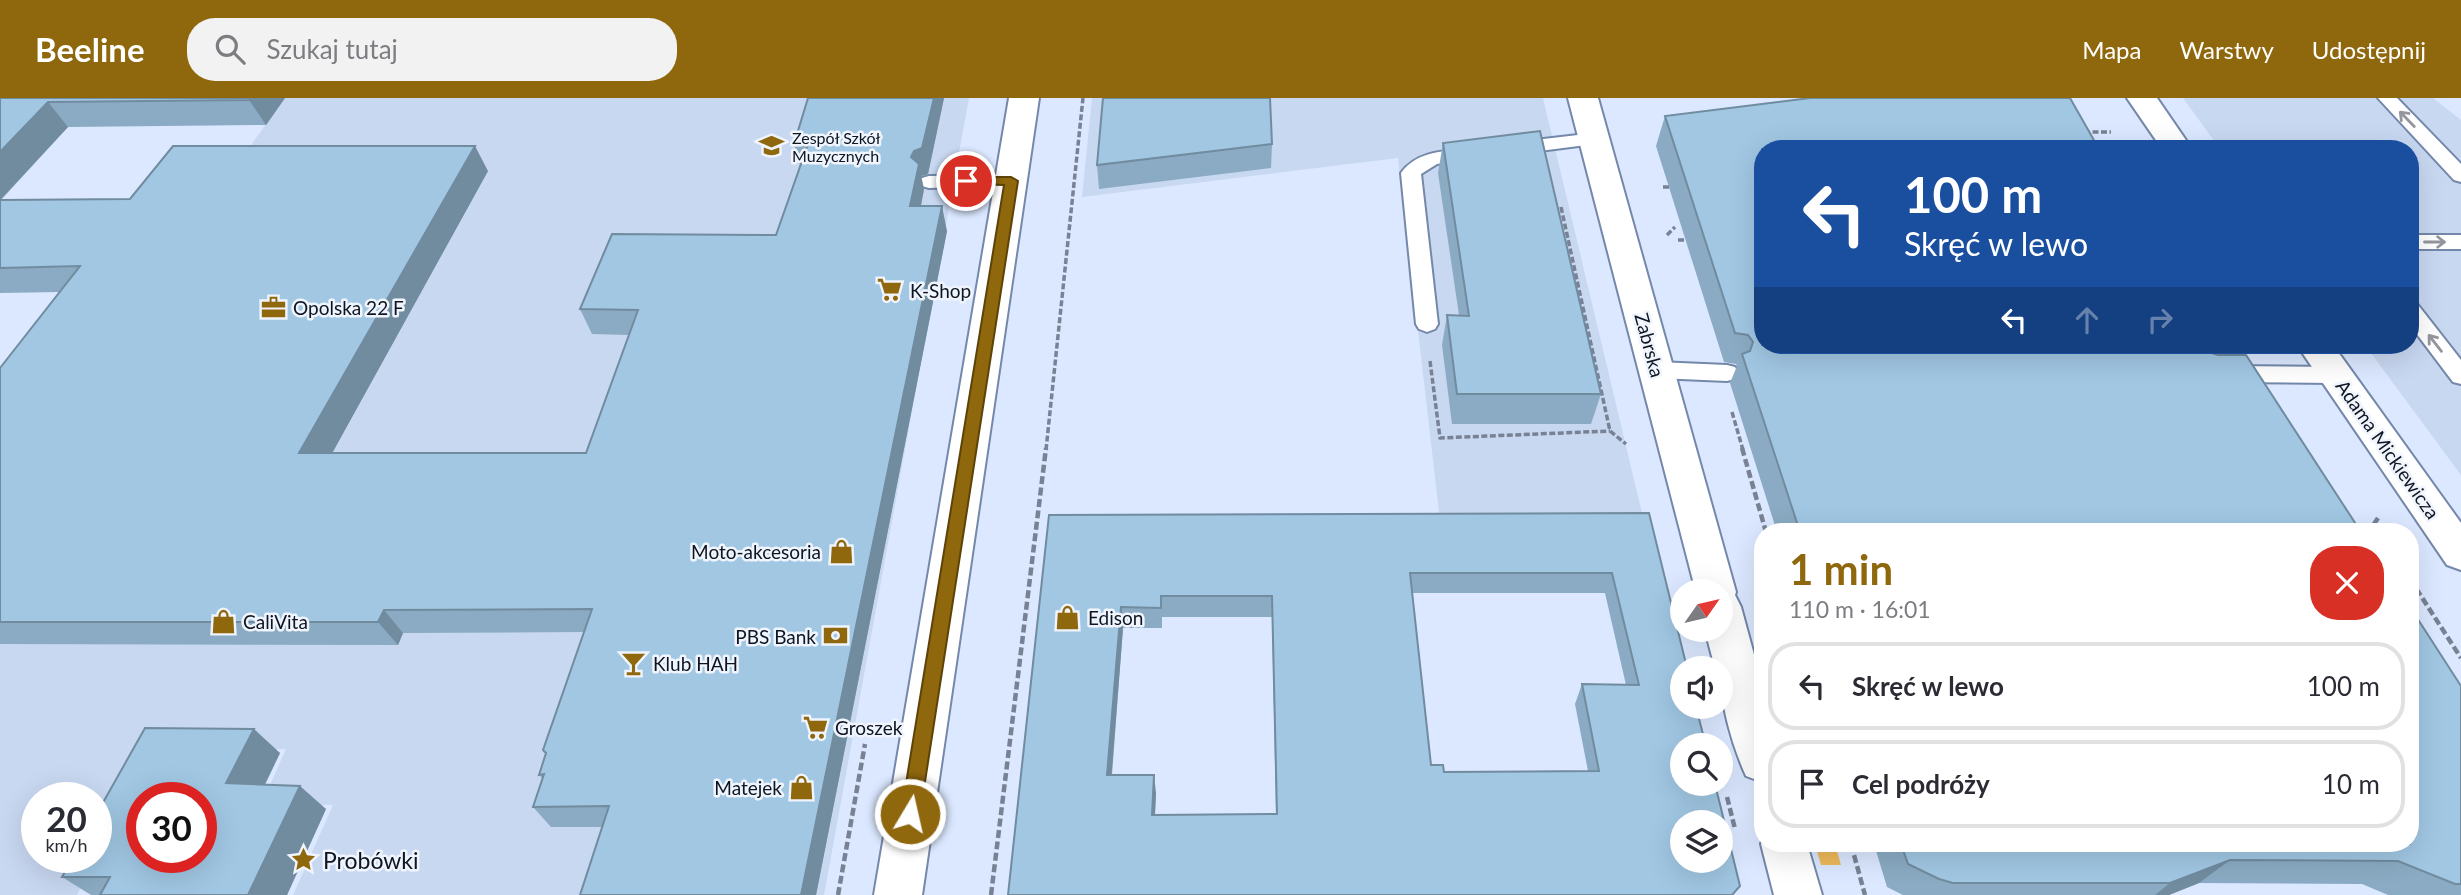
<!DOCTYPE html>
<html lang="pl">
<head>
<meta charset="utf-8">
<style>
	body { margin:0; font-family:Lato,sans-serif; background:#f2f2f3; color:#2b2b33; height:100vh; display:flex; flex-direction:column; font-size:26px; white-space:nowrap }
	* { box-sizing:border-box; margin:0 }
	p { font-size:23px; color:#7c7c81 }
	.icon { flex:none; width:38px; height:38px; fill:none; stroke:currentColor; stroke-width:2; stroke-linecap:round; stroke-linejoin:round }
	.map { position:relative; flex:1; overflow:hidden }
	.details { position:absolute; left:1754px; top:425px; width:665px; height:329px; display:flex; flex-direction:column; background:#fff; border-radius:28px; box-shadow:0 7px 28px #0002 }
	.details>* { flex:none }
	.guide { position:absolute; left:1754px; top:42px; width:665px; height:214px; border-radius:28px; box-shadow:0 7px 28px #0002; background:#1a4fa0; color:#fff; overflow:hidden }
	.needle { width:46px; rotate:56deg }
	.fabs { position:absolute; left:1670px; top:481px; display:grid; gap:14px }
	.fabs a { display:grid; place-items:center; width:63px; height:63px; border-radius:50%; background:#fff; box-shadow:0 7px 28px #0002; font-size:35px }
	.speed { position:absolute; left:21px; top:684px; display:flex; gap:14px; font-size:35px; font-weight:700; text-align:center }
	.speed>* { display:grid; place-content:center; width:91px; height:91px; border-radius:50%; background:#fff; box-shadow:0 7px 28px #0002; line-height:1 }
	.speed small { font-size:18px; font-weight:400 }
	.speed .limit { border:10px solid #d22; background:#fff; color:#111 }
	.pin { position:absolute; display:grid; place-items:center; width:60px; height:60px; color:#fff; margin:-30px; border:4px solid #fff; border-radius:50%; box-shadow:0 2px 7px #0007 }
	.me { position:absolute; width:77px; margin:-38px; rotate:9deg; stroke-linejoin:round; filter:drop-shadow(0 0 5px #0008) }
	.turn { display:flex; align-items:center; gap:24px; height:147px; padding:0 35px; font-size:32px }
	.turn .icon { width:91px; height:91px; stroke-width:2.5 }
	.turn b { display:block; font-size:49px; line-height:60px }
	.lanes { display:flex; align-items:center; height:66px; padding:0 35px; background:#0003; justify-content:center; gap:35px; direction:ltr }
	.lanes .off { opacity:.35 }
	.round { display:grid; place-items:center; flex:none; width:74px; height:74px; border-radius:28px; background:#f2f2f3 }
	.summary { display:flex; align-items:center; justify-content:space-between; height:119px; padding:0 35px }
	h1 { font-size:42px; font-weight:700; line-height:52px; color:#8f670c }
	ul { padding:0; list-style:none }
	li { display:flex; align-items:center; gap:21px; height:88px; margin:0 14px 10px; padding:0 21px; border:4px solid #e1e1e2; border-radius:28px }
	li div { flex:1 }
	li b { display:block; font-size:26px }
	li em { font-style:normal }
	header { display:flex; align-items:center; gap:42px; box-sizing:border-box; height:98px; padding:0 35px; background:#8f670c; color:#fff }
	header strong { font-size:33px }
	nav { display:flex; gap:38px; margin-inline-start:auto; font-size:24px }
	.search { width:490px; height:63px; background:#f2f2f3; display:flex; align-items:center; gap:18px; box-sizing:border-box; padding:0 24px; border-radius:28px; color:#7c7c81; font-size:26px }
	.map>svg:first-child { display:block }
</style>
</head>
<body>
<header>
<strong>Beeline</strong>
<div class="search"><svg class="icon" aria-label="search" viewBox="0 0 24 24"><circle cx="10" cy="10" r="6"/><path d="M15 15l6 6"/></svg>Szukaj tutaj</div>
<nav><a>Mapa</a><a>Warstwy</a><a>Udostępnij</a></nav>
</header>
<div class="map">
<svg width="2461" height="797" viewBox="0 0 2461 797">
	<rect width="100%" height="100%" fill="#dbe8ff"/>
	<path fill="#c8d8f1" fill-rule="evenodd" d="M285,0H969L824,797H293L333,707L262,705L286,651L157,652L147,664L77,797H0V392ZM37,700H96V760H37Z
		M1092,0H1543L1646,432L1441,431L1398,60L1082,99Z
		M2183,0H2433L2461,22V377L2365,247H2410V51H2220Z"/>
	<path fill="#edb95a" d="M1815,746H1835L1841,767H1821Z"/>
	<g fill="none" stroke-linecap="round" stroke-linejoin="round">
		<defs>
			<path id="lane" d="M2378,0H2397L2461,66V84L2454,82Z
				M1595,35L1602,37L1605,41L1602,45L1509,57L1502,55L1499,51L1502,47L1509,45Z
				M1473,50L1480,52L1483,56L1480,60L1437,66L1421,76L1438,226L1435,231L1427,234L1419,231L1416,226L1401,75C1417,52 1448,53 1473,50Z
				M1011,77L1018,79L1021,83L1018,87L929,90L922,88L919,84L922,80L929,78Z
				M2410,137H2461V151H2410Z
				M2410,205L2418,207L2461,262V286L2453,284L2410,227Z
				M1657,264L1727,267L1735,269L1738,275L1735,281L1727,283L1657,280L1649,278L1646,272L1649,266Z
				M2227,268L2335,269L2343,271L2346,277L2343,283L2335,285L2227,284L2219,282L2216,276L2219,270Z"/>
			<path id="street" d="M1009,0H1039L922,797H874Z
				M1568,0H1598L1736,494L1735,497L1741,509L1762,586V684L1746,678C1732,647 1720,605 1720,570H1715L1705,532H1720V494H1696Z
				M2127,0H2157L2192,51H2162Z
				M2297,247H2333L2461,425V472L2447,467Z
				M1762,743V746H1807L1822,797H1774L1761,746Z"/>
		</defs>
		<use href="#lane" stroke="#7488aa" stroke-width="4"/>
		<use href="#street" stroke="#7488aa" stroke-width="4"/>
		<path stroke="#788294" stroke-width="3.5" stroke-dasharray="6 2.5" stroke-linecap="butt" d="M2084,34H2111
			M1663,89H1669
			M1561,109L1610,333L1626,346
			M1667,137L1675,129
			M1678,142H1686
			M1430,263L1440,340L1610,333
			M1732,314L1743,352
			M1046,352L1083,0"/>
		<path stroke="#788294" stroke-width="4.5" stroke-dasharray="8 3.5" stroke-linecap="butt" d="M1742,350L1766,434
			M2378,420L2374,426L2379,434
			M2410,481L2461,560
			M1727,699L1735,731
			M1851,746L1865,797
			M838,797L865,646
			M991,797L1046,350"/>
		<use href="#lane" fill="#fff" fill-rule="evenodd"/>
		<use href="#street" fill="#fff" fill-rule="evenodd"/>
	</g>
	<path fill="#8aabc3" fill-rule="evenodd" d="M0,0H285L266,27L68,29L1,102L130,101L488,73L332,355H586L629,237L592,236L580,211L776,137L800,67L794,46L808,0H944L928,76L921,78L924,91L921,108L947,133L816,797H580L602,729H551L533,709L543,681L539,677L546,656L543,652L584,534L403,535L398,547L0,546V270L59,194L0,195Z
		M1665,18L1762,247H2222L2215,256L2361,434H1777L1730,285L1737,268L1736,266L1724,264L1656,48Z
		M1443,45L1601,296L1591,326H1452L1442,247L1447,217H1459L1438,75Z
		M1272,46L1271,70L1099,91L1097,67Z
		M1649,415L1740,788L1733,797H1008L1049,417ZM1412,495H1605L1626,587L1582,586L1575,606L1588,673L1444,674L1431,667ZM1162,519H1272L1276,716L1155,717L1156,695L1112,677L1123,530H1162Z
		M2461,588V797H2388L2362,786L2199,785L2169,797H1903L1887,789L1874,746H2410Z
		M280,655L265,687L326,711L287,797H91L62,779Z"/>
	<path fill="#718b9f" d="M251,0H285L266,27L249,2Z
		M934,0H944L928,76L921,78L924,91L916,133L910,108L911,59Z
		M48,4L68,29L0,102V54Z
		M475,48L488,73L319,379L299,355Z
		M942,108L947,133L816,797H801Z
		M1121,509L1123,530L1110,696L1107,677Z
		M384,512L403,535L398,547L378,524Z
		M254,631L280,655L254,708L226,685Z
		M1154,677L1156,695L1154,735L1152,717Z
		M300,688L326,711L287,797H248Z
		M2230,762L2199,785L2169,797H2155L2170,785Z"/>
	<path fill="#a1c7e3" stroke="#718b9f" stroke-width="2" fill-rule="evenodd" d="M0,0H251L249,2L48,4L0,54Z
		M808,0H934L922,50L914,53L911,59L919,66L910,108H942L801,797H580L609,708L533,709L544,676L539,677L546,655L543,652L592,511L384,512L378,524H0V270L80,168L0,170V102L130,101L173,48H475L299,355H586L638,212L580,211L612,136L776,137L808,46H794Z
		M1103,0H1270L1272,46L1097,67Z
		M1810,0H2070L2099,51H1762V247H2205L2208,254L2218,257H2246L2361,434H1800L1742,256L1750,253L1753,244L1748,237L1735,235L1665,18Z
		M1540,33L1601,296H1457L1447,217L1469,218L1443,45Z
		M1649,415L1687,570H1682V609H1696L1706,648H1682V686H1715L1740,788L1732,797H1008L1049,417ZM1410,475H1612L1639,587L1582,586L1599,673L1444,674L1443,667H1431ZM1161,498H1272L1277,716L1152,717L1154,677H1107L1121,509L1161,510ZM1682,724H1720V763H1682Z
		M2410,509L2461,588V786H2455L2398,763L2230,762L2170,785H1953L1939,781L1908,766L1901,746H2410Z
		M145,630L254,631L226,685L300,688L248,797H100L110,779H62L73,760H96V717ZM142,700H201V760H142Z"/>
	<defs><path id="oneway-shaft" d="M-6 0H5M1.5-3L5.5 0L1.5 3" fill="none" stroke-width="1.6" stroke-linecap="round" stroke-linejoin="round" transform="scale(1.75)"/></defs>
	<g stroke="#93969c">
		<use href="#oneway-shaft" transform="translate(2407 21) rotate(-134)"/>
		<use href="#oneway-shaft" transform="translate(2435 144)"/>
		<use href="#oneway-shaft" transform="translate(2435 245) rotate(-128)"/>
	</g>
	<path fill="#8f670c" stroke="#5d4308" stroke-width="2" d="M966,79H1011L1018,83L920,716L917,722L910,725L904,722L901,716L1004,87L962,86V81Z"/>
	<defs>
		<symbol id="school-bare" viewBox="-9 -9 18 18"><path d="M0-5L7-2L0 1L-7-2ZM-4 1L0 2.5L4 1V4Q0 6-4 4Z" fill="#8f670c" stroke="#f0f5fd" stroke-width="2.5" paint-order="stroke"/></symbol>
		<symbol id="supermarket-bare" viewBox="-9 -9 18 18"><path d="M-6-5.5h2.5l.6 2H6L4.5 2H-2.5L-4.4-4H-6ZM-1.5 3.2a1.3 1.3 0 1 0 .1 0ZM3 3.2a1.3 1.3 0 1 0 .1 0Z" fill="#8f670c" stroke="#f0f5fd" stroke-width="2.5" paint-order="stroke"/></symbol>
		<symbol id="office-bare" viewBox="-9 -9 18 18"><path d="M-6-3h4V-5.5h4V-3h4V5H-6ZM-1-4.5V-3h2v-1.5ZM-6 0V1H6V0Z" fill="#8f670c" stroke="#f0f5fd" stroke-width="2.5" paint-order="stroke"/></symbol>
		<symbol id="shop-bare" viewBox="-9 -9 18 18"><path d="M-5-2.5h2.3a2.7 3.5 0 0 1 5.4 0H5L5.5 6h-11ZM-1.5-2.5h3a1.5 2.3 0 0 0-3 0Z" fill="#8f670c" stroke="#f0f5fd" stroke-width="2.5" paint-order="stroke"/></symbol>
		<symbol id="bank-bare" viewBox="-9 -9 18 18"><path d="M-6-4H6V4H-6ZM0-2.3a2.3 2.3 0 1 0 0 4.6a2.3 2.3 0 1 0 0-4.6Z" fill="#8f670c" stroke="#f0f5fd" stroke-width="2.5" paint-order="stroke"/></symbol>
		<symbol id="bar-bare" viewBox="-9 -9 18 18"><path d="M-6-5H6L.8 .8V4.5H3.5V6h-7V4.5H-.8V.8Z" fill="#8f670c" stroke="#f0f5fd" stroke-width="2.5" paint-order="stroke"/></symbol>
		<symbol id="sight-bare" viewBox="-9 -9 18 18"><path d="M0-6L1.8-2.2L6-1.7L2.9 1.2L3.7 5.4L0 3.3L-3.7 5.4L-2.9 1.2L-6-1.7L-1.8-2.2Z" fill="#8f670c" stroke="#f0f5fd" stroke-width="2.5" paint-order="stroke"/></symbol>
	</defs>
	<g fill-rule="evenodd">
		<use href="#school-bare" x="754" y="30" width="35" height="35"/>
		<use href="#supermarket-bare" x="872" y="174" width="35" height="35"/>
		<use href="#office-bare" x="256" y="192" width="35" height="35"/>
		<use href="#shop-bare" x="824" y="436" width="35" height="35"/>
		<use href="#shop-bare" x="1050" y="502" width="35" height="35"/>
		<use href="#shop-bare" x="206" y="506" width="35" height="35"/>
		<use href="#bank-bare" x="818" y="520" width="35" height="35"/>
		<use href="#bar-bare" x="616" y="548" width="35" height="35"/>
		<use href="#supermarket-bare" x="798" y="612" width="35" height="35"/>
		<use href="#shop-bare" x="784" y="672" width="35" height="35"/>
		<use href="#sight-bare" x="286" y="744" width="35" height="35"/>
	</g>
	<g text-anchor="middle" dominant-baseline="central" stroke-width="5" stroke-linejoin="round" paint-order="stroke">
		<g font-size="16" fill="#0e1522" stroke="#f0f5fd" text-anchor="start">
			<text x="792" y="39">Zespół Szkół<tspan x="792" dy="18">Muzycznych</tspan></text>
		</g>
		<g font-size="19" fill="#0e1522" stroke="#f0f5fd" text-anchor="start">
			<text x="910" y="192">K-Shop</text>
			<text x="293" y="209">Opolska 22 F</text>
			<text x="821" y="453" text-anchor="end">Moto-akcesoria</text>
			<text x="1088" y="519">Edison</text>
			<text x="243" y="523">CaliVita</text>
			<text x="816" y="538" text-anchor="end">PBS Bank</text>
			<text x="653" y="565">Klub HAH</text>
			<text x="835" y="629">Groszek</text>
			<text x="782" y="689" text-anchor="end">Matejek</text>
		</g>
		<g font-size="19" fill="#0e1522" stroke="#f0f5fd">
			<text transform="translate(1650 247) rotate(75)">Zabrska</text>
			<text transform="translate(2388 351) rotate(55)">Adama Mickiewicza</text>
		</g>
		<g font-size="23" fill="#0e1522" stroke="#f0f5fd" text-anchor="start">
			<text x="323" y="762">Probówki</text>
		</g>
	</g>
</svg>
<div class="fabs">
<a><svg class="needle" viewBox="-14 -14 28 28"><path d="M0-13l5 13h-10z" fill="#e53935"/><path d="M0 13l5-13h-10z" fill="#7c7c81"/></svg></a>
<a><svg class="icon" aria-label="sound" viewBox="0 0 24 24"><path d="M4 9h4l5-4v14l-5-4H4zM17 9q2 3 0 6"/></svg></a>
<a><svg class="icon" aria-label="search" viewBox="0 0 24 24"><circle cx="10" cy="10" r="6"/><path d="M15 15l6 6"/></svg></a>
<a><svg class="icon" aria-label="layers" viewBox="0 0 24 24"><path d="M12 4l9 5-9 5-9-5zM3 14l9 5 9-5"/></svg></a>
</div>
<div class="speed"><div>20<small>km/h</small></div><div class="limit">30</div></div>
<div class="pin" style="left:966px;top:83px;background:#d93025"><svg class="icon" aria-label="arrive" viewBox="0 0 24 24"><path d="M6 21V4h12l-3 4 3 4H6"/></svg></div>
<svg class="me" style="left:910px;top:716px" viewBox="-20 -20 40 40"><circle r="17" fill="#8f670c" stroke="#fff" stroke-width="3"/><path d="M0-11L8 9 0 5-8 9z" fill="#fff"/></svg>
<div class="guide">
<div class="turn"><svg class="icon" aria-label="left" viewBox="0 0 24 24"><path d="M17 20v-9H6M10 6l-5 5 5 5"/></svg><div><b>100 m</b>Skręć w lewo</div></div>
<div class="lanes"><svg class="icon" aria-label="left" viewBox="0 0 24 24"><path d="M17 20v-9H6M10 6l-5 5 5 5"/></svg><svg class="icon off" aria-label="ahead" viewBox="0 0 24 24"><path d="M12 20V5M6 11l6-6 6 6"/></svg><svg class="icon off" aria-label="right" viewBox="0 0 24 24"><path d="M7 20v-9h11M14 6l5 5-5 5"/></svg></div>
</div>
<section class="details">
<div class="summary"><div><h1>1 min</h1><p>110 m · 16:01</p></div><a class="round" style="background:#d93025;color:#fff"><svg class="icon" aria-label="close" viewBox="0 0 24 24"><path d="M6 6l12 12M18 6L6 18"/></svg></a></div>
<ul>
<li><svg class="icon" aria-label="left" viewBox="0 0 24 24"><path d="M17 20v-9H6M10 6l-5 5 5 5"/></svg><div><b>Skręć w lewo</b></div><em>100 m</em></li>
<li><svg class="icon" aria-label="arrive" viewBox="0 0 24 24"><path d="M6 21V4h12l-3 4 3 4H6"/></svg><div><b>Cel podróży</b></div><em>10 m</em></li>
</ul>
</section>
</div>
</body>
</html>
